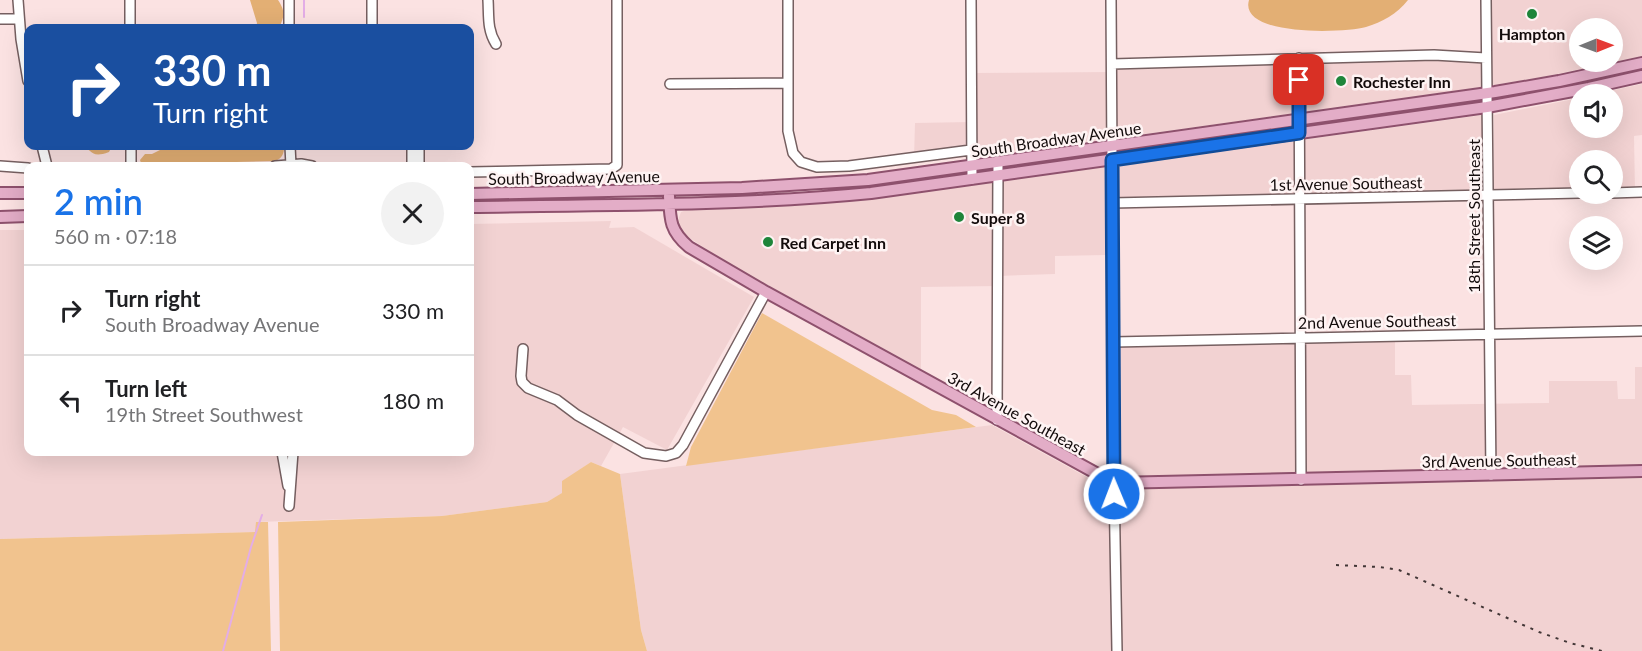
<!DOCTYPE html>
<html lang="en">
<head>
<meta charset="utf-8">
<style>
	body { margin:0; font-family:Lato,sans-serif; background:#f2f2f2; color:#202124; height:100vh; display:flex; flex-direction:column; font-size:22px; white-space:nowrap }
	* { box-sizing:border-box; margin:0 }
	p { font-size:20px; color:#757577 }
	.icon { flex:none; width:33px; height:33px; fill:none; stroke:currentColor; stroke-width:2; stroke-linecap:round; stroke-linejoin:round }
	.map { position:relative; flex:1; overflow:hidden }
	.side { position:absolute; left:24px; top:162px; width:450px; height:294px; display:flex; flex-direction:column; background:#fff; border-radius:12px; box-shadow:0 6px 24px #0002 }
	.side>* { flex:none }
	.guide { position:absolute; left:24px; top:24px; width:450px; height:126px; border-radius:12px; box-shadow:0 6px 24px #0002; background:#1a4fa0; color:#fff; overflow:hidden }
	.needle { width:39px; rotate:89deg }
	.buttons { position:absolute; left:1569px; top:18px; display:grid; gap:12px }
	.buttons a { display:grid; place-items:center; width:54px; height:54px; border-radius:50%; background:#fff; box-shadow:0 6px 24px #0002; font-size:30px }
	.pin { position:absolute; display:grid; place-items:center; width:51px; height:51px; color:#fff; margin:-26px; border-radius:12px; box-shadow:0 3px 9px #0006 }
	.me { position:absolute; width:66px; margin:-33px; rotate:359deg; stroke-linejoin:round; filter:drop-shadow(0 0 4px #0008) }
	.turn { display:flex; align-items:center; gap:21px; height:126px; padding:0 30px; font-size:27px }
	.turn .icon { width:78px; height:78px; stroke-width:2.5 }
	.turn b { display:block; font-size:42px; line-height:51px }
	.round { display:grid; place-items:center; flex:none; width:63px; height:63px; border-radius:32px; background:#f2f2f2 }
	.head { display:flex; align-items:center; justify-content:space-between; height:102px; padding:0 30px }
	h1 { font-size:36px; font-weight:600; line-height:45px; color:#1a73e8 }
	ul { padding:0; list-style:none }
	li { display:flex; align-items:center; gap:18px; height:90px; padding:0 30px; border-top:2px solid #e0e0e0 }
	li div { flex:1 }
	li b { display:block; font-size:22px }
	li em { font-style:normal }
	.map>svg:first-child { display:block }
</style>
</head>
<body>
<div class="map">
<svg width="1642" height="651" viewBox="0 0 1642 651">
	<rect width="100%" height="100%" fill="#fbe2e2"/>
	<path fill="#f2d2d2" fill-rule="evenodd" d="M1486,0H1642V56L1543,77L1450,92L971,158V151L914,158L915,123L971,122V73L1111,72L1112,64L1486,57ZM1580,28H1612V62H1580Z
		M1642,84V135L1634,136L1635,192L1613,193L1612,160H1580L1579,189L1494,190V115L1579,98L1580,128H1612V94H1596Z
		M1483,115V196L1118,203V165Z
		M1105,167V255L1055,256V274L998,276V286L921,287V369L751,276L703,247L681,232L677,223L681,212L690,209L850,201Z
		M611,221L609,228L634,227L754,297L667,450L623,427L601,466L591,462L563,481V493L547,502L442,516L256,522V532L0,539V230H28V452H470V224Z
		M1395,341V375H1411L1412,405L1549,403V381H1617L1618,399H1635V367H1642V651H647L641,630L620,474L992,425L1103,486L1120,490V346Z"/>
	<path fill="#f1c38e" d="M762,313L932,410L956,415L976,427L686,466L691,447Z
		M591,462L620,474L641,630L647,651H280L278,522L442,516L547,502L562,493V481Z
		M256,522H268L271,651H0V539L255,532Z"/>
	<path fill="#e3af74" d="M250,0H278C286,12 284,17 279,28H256L257,23Z
		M1249,0H1408C1397,14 1382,22 1366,27C1345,33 1238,37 1249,0Z
		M62,146H112L109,152C90,159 93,149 82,147C77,147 71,149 67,150Z
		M168,146H233L240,149L246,146H284C284,153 283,158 275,161L236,162L208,166H145L141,163L140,160L145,154H152Z"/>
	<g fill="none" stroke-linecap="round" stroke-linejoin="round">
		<path stroke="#e3ade6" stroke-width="2" d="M304,17V0
			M223,651L251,547L262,515"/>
		<defs>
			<path id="minor" d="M18,0L21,39L28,81
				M130,0V28
				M289,0V28
				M372,0V28
				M488,0C489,16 487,30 496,44
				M788,0V131L793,153L801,162L817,167L849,166L971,150
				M971,0L972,179
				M1111,0L1114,483L1117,651
				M1486,0L1491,475
				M0,19H19
				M1299,58L1301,480
				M1112,64L1434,55L1486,58
				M670,84L788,83
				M42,146L47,166
				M131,146V166
				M290,146L291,166
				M412,146V166
				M0,166L28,168
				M275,166L301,164L312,166
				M419,166V146
				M470,172L611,169L617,165V0
				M1612,193L1642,192
				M1112,203L1580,193
				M1113,342L1642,331
				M523,349L521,376L522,382L528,388L557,400L577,415L644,453L666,456L676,453L683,445L766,292
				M997,420L998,161
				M282,452L288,486
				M289,506L293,452"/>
			<path id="major" d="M0,193H28
				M470,194L742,188L868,180L1495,92L1559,81L1642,63
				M669,196C670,220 670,231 689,247L766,292L1114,483L1642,471
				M470,207C603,205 738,206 871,193L1487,107L1589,88L1642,76
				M0,217L28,216"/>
		</defs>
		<use href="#minor" stroke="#755f60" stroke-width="12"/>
		<use href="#major" stroke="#8e516d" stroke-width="14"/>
		<use href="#minor" stroke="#fff" stroke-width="9"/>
		<use href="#major" stroke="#e3adc7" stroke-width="10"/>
		<path stroke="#423636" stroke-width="2" stroke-dasharray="3 6" stroke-linecap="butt" d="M1336,565L1380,567L1399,570L1539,632L1570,643L1602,651"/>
	</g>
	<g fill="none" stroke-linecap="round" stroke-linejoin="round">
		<defs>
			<path id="route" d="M1114,494L1112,160L1299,133V80"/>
		</defs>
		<use href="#route" stroke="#114b97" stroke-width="15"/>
		<use href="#route" stroke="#1a73e8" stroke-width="10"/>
	</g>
	<g fill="#1e853a" stroke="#fef3f3" stroke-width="2">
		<circle cx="1532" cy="14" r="6"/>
		<circle cx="1341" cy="81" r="6"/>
		<circle cx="959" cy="217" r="6"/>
		<circle cx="768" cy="242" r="6"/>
	</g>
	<g text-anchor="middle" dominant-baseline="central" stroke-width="5" stroke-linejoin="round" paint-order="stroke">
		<g font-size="16" font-weight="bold" fill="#130b0b" stroke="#fef3f3" text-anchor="start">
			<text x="1532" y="33" text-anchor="middle">Hampton</text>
			<text x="1353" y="81">Rochester Inn</text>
			<text x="971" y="217">Super 8</text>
			<text x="780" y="242">Red Carpet Inn</text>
		</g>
		<g font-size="16" fill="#130b0b" stroke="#fef3f3">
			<text transform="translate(1056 139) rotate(-8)">South Broadway Avenue</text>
			<text transform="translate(574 177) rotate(-1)">South Broadway Avenue</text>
			<text transform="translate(1346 183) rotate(-1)">1st Avenue Southeast</text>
			<text transform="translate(1473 216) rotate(-90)">18th Street Southeast</text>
			<text transform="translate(1377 321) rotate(-1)">2nd Avenue Southeast</text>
			<text transform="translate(1017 413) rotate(29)">3rd Avenue Southeast</text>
			<text transform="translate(1499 460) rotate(-1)">3rd Avenue Southeast</text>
		</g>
	</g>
</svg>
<div class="buttons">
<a><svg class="needle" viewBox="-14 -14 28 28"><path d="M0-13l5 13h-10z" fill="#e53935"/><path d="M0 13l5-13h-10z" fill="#757577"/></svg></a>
<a><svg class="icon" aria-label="sound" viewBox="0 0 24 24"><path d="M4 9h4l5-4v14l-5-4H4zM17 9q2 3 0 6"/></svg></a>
<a><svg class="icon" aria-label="search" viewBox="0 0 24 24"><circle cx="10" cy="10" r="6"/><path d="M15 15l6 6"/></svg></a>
<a><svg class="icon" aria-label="layers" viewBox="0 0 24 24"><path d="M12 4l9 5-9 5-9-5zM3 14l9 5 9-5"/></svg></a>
</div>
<div class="pin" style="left:1299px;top:80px;background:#d93025"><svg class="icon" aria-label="arrive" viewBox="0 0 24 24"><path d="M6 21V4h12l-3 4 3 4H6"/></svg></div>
<svg class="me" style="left:1114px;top:494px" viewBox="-20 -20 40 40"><circle r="17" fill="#1a73e8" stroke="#fff" stroke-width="3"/><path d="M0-11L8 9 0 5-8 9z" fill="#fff"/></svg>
<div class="guide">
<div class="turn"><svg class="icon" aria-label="right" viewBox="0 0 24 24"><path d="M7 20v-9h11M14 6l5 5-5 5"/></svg><div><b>330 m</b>Turn right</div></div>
</div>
<section class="side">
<div class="head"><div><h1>2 min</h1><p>560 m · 07:18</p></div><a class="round"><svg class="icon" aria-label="close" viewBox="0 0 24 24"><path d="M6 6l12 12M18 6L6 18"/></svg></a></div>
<ul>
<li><svg class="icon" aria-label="right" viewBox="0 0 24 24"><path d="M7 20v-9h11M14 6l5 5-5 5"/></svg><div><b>Turn right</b><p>South Broadway Avenue</p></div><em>330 m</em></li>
<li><svg class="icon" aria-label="left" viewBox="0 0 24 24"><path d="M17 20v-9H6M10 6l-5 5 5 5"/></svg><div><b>Turn left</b><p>19th Street Southwest</p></div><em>180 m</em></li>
</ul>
</section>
</div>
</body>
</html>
